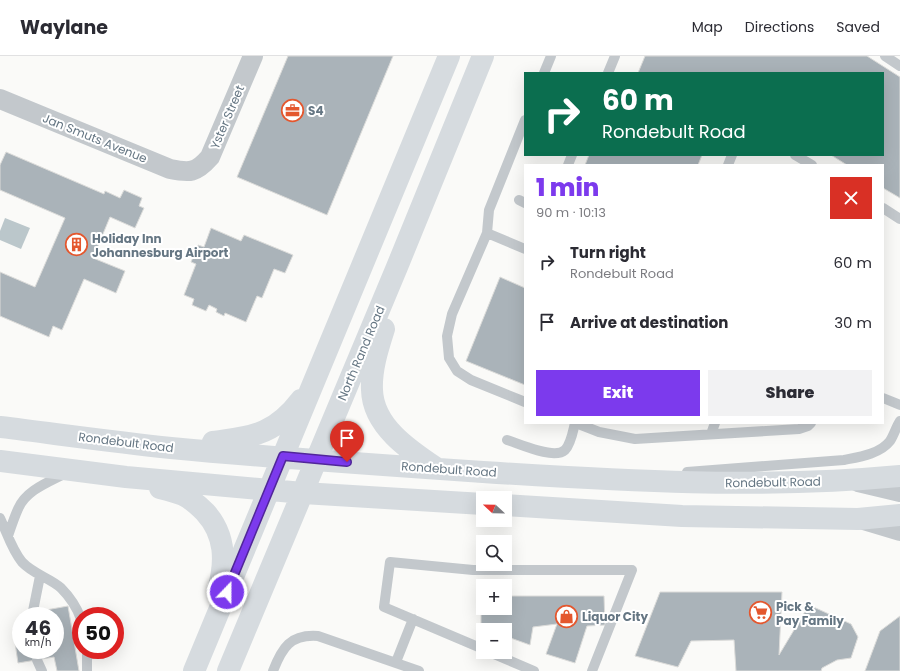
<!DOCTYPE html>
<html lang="en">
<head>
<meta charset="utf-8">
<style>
	body { margin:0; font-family:Poppins,sans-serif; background:#f2f2f3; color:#2b2b33; height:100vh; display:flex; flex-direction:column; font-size:15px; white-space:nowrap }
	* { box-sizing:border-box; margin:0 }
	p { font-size:13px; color:#7c7c81 }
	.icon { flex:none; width:22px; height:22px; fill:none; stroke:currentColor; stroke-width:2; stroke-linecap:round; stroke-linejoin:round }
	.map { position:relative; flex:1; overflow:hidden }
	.sheet { position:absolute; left:524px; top:108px; width:360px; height:260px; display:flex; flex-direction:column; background:#fff; border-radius:0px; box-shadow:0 4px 16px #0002 }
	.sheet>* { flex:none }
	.top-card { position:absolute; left:524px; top:16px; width:360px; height:84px; border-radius:0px; box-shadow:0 4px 16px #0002; background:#0b6e4f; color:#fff; overflow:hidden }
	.needle { width:26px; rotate:292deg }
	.buttons { position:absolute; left:476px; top:435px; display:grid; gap:8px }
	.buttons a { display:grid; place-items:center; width:36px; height:36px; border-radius:0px; background:#fff; box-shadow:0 4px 16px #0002; font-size:20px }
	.speed { position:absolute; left:12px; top:551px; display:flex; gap:8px; font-size:20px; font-weight:700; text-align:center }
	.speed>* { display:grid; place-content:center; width:52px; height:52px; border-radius:50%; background:#fff; box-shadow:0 4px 16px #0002; line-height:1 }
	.speed small { font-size:10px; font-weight:400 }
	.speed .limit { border:6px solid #d22; background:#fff; color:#111 }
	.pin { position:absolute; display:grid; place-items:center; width:34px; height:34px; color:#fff; margin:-41px -17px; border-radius:50% 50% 50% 0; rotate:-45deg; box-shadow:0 0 4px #0007 }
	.pin .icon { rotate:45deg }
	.me { position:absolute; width:44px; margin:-22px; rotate:22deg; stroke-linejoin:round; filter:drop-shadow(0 0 3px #0008) }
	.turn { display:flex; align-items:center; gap:14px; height:84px; padding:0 12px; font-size:18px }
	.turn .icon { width:52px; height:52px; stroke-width:2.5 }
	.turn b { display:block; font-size:28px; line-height:34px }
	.round { display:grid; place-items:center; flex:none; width:42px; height:42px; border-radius:0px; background:#f2f2f3 }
	.summary { display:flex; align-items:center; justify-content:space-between; height:68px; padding:0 12px }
	h1 { font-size:24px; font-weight:800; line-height:30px; color:#7c3aed }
	.button { display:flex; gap:8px; margin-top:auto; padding:8px 12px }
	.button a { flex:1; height:46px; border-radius:0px; background:#7c3aed; color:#fff; font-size:16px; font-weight:800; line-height:46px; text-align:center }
	.button a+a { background:#f2f2f3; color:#2b2b33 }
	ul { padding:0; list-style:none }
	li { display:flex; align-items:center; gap:12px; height:60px; padding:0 12px }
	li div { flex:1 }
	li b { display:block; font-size:15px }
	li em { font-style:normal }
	header { display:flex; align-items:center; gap:24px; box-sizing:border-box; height:56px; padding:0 20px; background:#fff; border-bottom:1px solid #e1e1e2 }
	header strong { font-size:19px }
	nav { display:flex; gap:22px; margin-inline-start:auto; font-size:14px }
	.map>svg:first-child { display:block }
</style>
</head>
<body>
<header>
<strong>Waylane</strong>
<nav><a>Map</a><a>Directions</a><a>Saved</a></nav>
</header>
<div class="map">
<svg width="900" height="615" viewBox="0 0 900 615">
	<rect width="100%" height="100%" fill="#fafaf8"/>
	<path fill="#bbc7cb" d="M5,162L30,172L21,193L0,184V175Z"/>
	<path fill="#aab3b9" stroke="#dcdcda" d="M288,0H393L327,159L237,121Z
		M645,0H867L900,21V142L883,132V109H847L831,99H883V17H638Z
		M6,96L104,138L105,135L120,142L124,134L142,142L139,150L144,152L135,172L110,161L93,202L125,215L116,237L84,223L62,274L53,270L49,281L0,260V216L35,231L65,162L0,134V109Z
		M589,99H702L698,109H585Z
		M211,172L241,185L244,179L293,199L285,217L274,213L262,242L257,240L246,266L225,257L224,260L216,256L217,253L209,249L206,255L192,249L194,243L184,239L196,208L191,206L198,189L204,191Z
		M500,221L525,232V329L466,305Z
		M660,536H782L779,599L809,549L851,568L858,581L851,602L837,604L822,612L821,615H736L734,584L691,585L678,611L635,600Z
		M483,540V552H505V540H604L605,569L587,570L575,607L546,598L557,568L533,571L530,589L505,580V574H500L502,569L481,572V541Z
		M68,550L79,615H57L54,601L18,607L13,573L21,572V594H55V560H47L46,554Z
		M900,560V615H865L880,575Z"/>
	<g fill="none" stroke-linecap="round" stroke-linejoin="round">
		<path stroke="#c3c8cc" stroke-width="10" d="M885,0L900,10
			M544,17L551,0
			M608,17L615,0
			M525,64L489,154L487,177L452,258L447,280L449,302L457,315L471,324L525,346
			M795,99L812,109
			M568,109L572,99
			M728,109L732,99
			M519,144L525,147
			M883,152L900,163
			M487,177L525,193
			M883,342L900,349
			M576,367L599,376L635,383L799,373L808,370L811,367
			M711,378L715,367
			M507,384C520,388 554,404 565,394C571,388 573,375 575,367
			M687,416L844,404C859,401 880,398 890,385C894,379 896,371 900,365
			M0,462C7,477 12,494 22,506C33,518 50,522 61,532C70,541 77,552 81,563
			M8,480C11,471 14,462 18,453C26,434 49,426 66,417
			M32,560L40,520
			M483,593L384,551L390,506L473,514H632L592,615
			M87,594V615
			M489,596L534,615
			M37,604L42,615
			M396,606L413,563
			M273,615C282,592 290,578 318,580L419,615"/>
		<path stroke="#c3c8cc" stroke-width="20" d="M0,43L170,113C190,117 196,117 210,101L253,0
			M858,426L900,436
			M860,463L900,475"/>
		<path stroke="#d6dbdf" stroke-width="22" d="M384,273C378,292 371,313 372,334C373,370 409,394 436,412
			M0,371C57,378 114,386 171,392C275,402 379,409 483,416C622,425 761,433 900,420
			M213,386C254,380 274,379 301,344
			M0,405L126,421L303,437L483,448
			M160,432C168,434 176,436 183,439C192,443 199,450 205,456C226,479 226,506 218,534
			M505,449L682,460L858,463L900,459
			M194,615L449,0
			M228,615L397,211L483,0"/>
	</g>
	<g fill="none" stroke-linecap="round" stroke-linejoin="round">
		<defs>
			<path id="route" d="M227,536L283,400L347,406"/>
		</defs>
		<use href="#route" stroke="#51269a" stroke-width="10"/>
		<use href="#route" stroke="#7c3aed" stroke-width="7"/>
	</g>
	<defs>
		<symbol id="office-ring" viewBox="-11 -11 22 22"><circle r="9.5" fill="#fff" stroke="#e4572e" stroke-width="1.5"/><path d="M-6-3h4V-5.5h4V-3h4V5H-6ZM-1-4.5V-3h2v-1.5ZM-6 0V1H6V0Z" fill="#e4572e"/></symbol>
		<symbol id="building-ring" viewBox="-11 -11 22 22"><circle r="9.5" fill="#fff" stroke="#e4572e" stroke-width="1.5"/><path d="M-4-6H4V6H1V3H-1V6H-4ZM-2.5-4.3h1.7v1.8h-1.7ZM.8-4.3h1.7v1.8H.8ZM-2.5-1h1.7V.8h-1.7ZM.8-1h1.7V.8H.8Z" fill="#e4572e"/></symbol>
		<symbol id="supermarket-ring" viewBox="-11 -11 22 22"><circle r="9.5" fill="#fff" stroke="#e4572e" stroke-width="1.5"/><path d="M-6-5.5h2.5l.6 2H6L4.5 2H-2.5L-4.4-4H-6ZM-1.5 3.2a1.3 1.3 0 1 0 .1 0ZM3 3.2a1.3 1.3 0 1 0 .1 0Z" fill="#e4572e"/></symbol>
		<symbol id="shop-ring" viewBox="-11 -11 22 22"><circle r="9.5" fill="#fff" stroke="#e4572e" stroke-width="1.5"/><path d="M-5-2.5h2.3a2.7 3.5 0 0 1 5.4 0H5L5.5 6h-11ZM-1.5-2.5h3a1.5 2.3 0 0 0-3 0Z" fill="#e4572e"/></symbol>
	</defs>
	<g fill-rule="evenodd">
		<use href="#office-ring" x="280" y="42" width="25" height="25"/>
		<use href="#building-ring" x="64" y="176" width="25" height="25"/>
		<use href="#supermarket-ring" x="748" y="544" width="25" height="25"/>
		<use href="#shop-ring" x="554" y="548" width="25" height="25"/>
	</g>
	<g text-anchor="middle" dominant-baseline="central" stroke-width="4" stroke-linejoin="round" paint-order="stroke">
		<g font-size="12" font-weight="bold" fill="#657683" stroke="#fff" text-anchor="start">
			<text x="308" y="54">S4</text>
			<text x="92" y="182">Holiday Inn<tspan x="92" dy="14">Johannesburg Airport</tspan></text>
			<text x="776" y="550">Pick &amp;<tspan x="776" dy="14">Pay Family</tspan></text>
			<text x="582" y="560">Liquor City</text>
		</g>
		<g font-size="12" fill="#657683" stroke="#fff">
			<text transform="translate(227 61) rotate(-67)">Yster Street</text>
			<text transform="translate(95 82) rotate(22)">Jan Smuts Avenue</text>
			<text transform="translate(361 297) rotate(-67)">North Rand Road</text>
			<text transform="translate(126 386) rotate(7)">Rondebult Road</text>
			<text transform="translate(449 413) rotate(4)">Rondebult Road</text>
			<text transform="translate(773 426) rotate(-1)">Rondebult Road</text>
		</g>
	</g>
</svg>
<div class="buttons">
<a><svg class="needle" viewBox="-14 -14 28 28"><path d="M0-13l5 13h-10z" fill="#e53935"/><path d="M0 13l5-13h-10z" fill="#7c7c81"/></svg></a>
<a><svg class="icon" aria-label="search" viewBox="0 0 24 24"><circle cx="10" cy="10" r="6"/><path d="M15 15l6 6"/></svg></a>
<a>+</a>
<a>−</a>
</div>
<div class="speed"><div>46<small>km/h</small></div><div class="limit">50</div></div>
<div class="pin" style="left:347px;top:406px;background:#d93025"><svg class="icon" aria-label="arrive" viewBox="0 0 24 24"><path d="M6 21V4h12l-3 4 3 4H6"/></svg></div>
<svg class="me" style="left:227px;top:536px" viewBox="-20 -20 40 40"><circle r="17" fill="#7c3aed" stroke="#fff" stroke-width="3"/><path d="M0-11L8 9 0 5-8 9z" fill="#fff"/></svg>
<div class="top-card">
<div class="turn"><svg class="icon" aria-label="right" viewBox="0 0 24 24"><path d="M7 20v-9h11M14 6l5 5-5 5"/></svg><div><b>60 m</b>Rondebult Road</div></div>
</div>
<section class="sheet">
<div class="summary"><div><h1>1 min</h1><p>90 m · 10:13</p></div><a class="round" style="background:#d93025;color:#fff"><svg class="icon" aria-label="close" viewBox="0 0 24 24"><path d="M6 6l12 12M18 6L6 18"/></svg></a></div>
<ul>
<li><svg class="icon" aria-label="right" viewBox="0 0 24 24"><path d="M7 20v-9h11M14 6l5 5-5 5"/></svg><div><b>Turn right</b><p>Rondebult Road</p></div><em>60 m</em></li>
<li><svg class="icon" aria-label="arrive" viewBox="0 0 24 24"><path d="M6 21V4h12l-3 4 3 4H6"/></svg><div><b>Arrive at destination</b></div><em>30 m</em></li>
</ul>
<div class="button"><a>Exit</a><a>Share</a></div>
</section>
</div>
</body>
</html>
